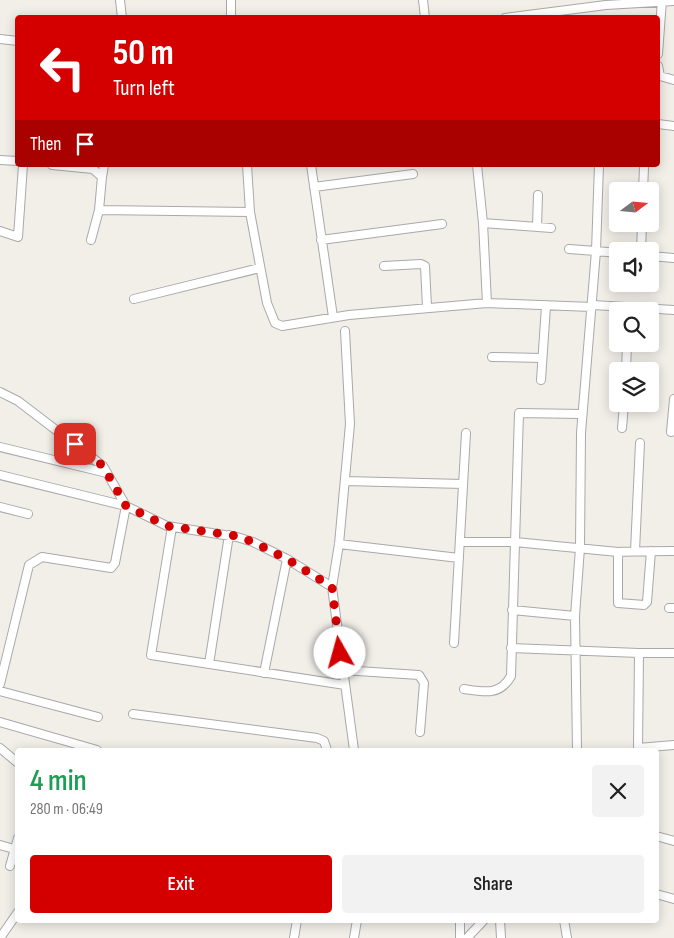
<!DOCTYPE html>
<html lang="en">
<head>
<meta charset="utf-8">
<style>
	body { margin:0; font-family:"Sofia Sans Condensed",sans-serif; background:#f2f2f2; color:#222; height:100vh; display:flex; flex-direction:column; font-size:19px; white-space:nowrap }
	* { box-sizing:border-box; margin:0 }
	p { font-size:16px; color:#767676 }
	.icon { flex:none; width:28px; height:28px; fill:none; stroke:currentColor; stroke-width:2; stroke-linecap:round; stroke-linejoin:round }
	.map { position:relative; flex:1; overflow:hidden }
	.details { position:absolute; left:15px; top:748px; width:644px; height:175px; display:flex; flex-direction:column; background:#fff; border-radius:5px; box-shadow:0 2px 12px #0003 }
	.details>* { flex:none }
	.hud { position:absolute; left:15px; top:15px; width:645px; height:152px; border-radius:5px; box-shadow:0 2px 12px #0003; background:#d40000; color:#fff; overflow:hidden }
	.needle { width:32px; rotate:74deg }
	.fabs { position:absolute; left:609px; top:182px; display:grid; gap:10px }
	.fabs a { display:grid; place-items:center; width:50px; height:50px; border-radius:5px; background:#fff; box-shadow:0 2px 12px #0003; font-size:25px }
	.pin { position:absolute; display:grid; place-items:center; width:42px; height:42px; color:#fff; margin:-21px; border-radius:10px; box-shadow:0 2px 8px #0006 }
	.me { position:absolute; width:55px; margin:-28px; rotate:353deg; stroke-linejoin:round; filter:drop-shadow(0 0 4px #0008) }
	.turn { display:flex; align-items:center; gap:18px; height:105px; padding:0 15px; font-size:22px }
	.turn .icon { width:65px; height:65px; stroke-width:2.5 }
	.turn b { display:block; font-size:35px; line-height:42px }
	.then { display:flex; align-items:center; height:48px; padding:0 15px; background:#0003; gap:10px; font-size:19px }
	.round { display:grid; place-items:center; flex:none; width:52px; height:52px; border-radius:5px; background:#f2f2f2 }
	.summary { display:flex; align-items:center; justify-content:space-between; height:85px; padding:0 15px }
	h1 { font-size:30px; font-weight:600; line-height:38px; color:#1e9e55 }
	.button { display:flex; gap:10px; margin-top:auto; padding:10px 15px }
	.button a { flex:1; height:58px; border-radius:5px; background:#d40000; color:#fff; font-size:20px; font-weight:600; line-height:58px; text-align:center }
	.button a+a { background:#f2f2f2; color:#222 }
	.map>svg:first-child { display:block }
</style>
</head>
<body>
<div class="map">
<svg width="674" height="938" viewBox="0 0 674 938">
	<rect width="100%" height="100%" fill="#f2efe9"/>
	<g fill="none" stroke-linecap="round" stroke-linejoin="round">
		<defs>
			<path id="street" d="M120,0L122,18
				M423,0L425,18
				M231,18V0
				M505,18L606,5L674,1
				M0,39L18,41
				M658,54L662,0
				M658,66L660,76L674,80
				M658,124L674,126
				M0,160L18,161
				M52,165L93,169L102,177L99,210L250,212
				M247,165L250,212L267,303L275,323L282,326L349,315L487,303L592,307
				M311,165L333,317
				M477,165L483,223
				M102,177L104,165
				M314,187L413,174
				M643,191L644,167
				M537,227L538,195
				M0,231L18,237L23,165
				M91,240L99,210
				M321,240L442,224
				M569,249L596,251L599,165
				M641,251L642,224
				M650,256L674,258
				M384,266L421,264L425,266L427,307
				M134,299L260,268
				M487,303L483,223L551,228
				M593,305L674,310
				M345,331L350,424L339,544L332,587L354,750
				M492,357L542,358
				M626,371L627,344
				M541,380L546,306
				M0,392L18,401L103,466L126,506L167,526L237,537L253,542L287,559L332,587
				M622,428L624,404
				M671,432L674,399
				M0,447L107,473
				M0,475L126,506L115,563L111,568L42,557L29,565L0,684
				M345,481L463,484
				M0,507L28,514
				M172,527L151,655L345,685
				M460,542H515L519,413L582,414
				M339,544L459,558
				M635,551L640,443
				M651,551L647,602L644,605L618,603V552C637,551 655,551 674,551
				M669,608H674
				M512,610L575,616
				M454,643L466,433
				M511,648L639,653
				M209,664L229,535
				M342,670L419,675L424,683L420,732
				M264,673L287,559
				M464,689C484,692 500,696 511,676L515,542L618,552
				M0,691L98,717
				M133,714L317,738L324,741L327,750
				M0,722L97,750
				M0,748L18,763
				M638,748L674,745
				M577,750L575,616L580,548L581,433L596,251L618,253
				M638,750L639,653H674
				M656,836L674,841
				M0,845L14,849
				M10,866L18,838
				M656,894L674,899
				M460,920V938
				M500,920L501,938
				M564,920L567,938
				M0,938L18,912
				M294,938L297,920
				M354,938L357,920
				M467,938L484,920"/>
		</defs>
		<use href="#street" stroke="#a9a9a9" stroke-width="10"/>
		<use href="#street" stroke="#fff" stroke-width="8"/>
	</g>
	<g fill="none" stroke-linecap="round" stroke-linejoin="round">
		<path stroke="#d40000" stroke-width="9" stroke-dasharray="0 16.2" d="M75,444L103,466L126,506L167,526L237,536L253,542L287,559L332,587L340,653"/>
	</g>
</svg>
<div class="fabs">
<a><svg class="needle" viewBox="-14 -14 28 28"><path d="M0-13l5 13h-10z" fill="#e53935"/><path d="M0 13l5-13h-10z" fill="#767676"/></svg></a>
<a><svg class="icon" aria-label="sound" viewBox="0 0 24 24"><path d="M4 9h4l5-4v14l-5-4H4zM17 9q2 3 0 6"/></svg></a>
<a><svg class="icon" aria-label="search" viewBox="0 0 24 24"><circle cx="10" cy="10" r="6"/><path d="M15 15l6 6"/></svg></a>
<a><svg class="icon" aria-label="layers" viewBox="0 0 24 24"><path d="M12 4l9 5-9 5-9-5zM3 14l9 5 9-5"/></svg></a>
</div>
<div class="pin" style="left:75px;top:444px;background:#d93025"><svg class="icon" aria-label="arrive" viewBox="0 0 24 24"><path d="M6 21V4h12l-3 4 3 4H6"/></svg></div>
<svg class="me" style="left:340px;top:653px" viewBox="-20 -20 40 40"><circle r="19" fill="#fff"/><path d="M0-13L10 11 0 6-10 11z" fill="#d40000"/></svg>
<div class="hud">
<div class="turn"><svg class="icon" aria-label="left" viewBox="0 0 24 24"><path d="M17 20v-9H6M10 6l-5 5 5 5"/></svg><div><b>50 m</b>Turn left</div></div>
<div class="then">Then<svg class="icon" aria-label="arrive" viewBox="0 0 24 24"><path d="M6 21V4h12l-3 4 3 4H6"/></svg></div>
</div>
<section class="details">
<div class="summary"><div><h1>4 min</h1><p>280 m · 06:49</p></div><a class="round"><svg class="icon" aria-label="close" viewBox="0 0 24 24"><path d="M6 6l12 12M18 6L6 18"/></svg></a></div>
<div class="button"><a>Exit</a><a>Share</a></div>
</section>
</div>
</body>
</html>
